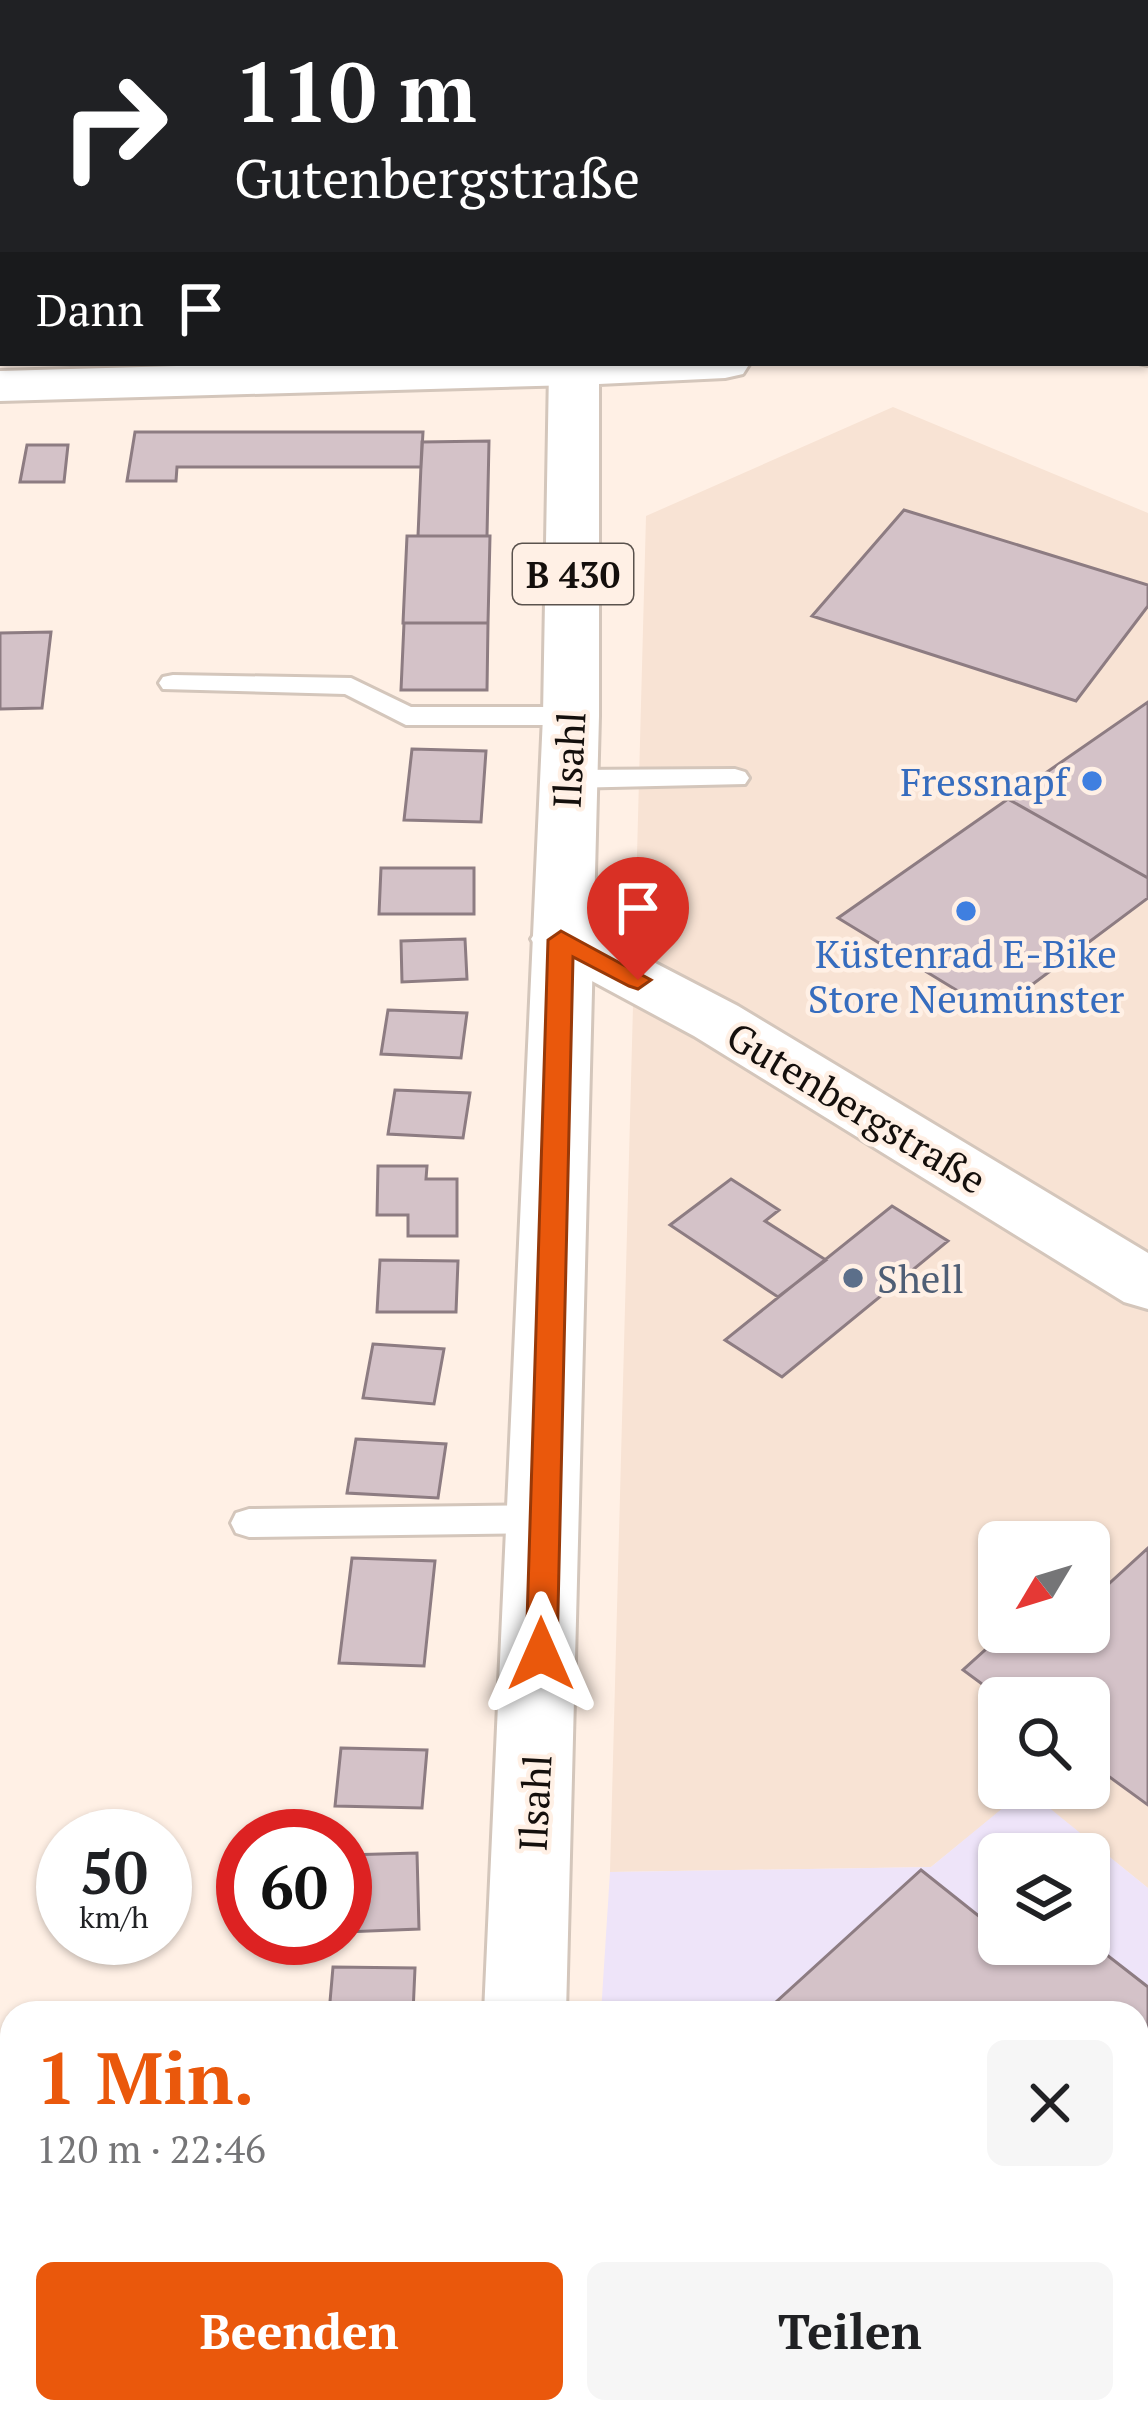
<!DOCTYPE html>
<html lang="de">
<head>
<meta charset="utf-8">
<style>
	body { margin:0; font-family:"PT Serif",serif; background:#f6f6f6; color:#202124; height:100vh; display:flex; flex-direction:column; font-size:45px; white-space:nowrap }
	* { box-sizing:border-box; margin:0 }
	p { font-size:39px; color:#757577 }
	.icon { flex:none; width:66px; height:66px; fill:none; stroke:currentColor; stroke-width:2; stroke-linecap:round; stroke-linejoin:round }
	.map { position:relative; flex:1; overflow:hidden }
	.sheet { position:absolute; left:0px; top:2001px; width:1149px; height:423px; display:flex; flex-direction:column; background:#fff; border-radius:36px 36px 0 0; box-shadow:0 3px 9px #0004 }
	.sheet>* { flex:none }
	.guide { position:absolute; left:0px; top:0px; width:1149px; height:366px; box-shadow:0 3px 9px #0004; background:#202124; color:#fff; overflow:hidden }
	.needle { width:78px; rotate:232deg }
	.tools { position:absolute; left:978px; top:1521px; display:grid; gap:24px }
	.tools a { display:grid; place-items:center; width:132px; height:132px; border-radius:18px; background:#fff; box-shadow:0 3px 9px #0004; font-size:60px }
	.speed { position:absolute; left:36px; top:1809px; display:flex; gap:24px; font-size:60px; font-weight:700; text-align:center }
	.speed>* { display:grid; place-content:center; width:156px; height:156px; border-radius:50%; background:#fff; box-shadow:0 3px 9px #0004; line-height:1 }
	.speed small { font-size:30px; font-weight:400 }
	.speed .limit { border:18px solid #d22; background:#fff; color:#111 }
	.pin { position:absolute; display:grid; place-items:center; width:102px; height:102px; color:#fff; margin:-123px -51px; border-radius:50% 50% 50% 0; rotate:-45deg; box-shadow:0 0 12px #0007 }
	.pin .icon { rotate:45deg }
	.me { position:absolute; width:132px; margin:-66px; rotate:0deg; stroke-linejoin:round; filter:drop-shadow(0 0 9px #0008) }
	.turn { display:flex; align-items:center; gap:42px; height:252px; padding:0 36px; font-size:54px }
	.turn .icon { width:156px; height:156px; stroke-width:2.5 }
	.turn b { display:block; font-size:84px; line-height:102px }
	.then { display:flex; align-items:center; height:114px; padding:0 36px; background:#0003; gap:24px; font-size:45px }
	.round { display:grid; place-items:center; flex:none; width:126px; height:126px; border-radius:18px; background:#f6f6f6 }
	.head { display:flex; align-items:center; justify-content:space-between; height:204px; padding:0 36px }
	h1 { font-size:72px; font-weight:700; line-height:90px; color:#ea580c }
	.primary-button { display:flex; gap:24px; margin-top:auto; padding:24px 36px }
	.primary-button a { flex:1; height:138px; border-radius:18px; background:#ea580c; color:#fff; font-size:48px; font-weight:700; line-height:138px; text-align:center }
	.primary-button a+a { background:#f6f6f6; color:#202124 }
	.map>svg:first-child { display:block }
</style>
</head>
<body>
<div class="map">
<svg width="1148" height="2422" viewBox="0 0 1148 2422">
	<rect width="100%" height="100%" fill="#fff0e5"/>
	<path fill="#f8e3d4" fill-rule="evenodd" d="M893,407L1148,513V1888L1026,1790L931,1867L610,1872L646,516ZM999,1542H1089V1632H999ZM999,1698H1089V1788H999Z"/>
	<path fill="#eee4f9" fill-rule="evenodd" d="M1026,1789L1148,1888V2422H573L574,2412H1137V2013H601L610,1872L931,1867ZM999,1854H1089V1944H999Z"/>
	<path fill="#d4c2c8" stroke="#8d7c82" stroke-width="3" d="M0,0L158,3H3L0,199Z
		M135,432H423L421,467H177L176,481H127Z
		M489,441L487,536H418L422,442Z
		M27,445H68L64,482H20Z
		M904,510L1148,585V606L1076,701L812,616Z
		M407,536H490L488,623H403Z
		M404,623H488L487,690H401Z
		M51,632L42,708L0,709V633Z
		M1148,702V878L1008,799Z
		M412,749L486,751L481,822L404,820Z
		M1008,799L1148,878V898L994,1013L838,918Z
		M381,868H474V914H379Z
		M465,939L467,979L402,982L401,941Z
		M388,1010L467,1013L461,1058L381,1054Z
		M395,1090L470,1093L463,1138L388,1134Z
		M378,1166H427L426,1179H457V1236H408V1215H377Z
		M731,1179L779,1210L765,1221L826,1260L778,1297L670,1225Z
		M892,1206L948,1241L782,1377L725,1340Z
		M380,1260L458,1261L456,1312H377Z
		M373,1344L444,1349L434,1404L363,1398Z
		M356,1439L446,1444L438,1498L347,1493Z
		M1148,1548V1805L1089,1762V1698H1001L963,1670L1005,1632H1089V1602Z
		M352,1558L435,1561L424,1666L339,1663Z
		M341,1748L427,1750L422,1808L335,1806Z
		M417,1853L419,1929L345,1932V1855Z
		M921,1870L985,1921L999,1908V1944L1089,1941L1148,1987V2254L1137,2266V2013H764Z
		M333,1967L415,1968L413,2013H329Z
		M286,2412H387L386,2422H285Z"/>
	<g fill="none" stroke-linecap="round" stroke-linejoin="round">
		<defs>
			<path id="lane" d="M453,0H480L482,3H455Z
				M3,205V219L0,220V206Z
				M173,675L351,678L411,707H571L585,716L571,725H406L345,694L163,689L159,683L163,677Z
				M735,769L745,772L749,778L745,784L567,788L553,779L567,770Z
				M542,1505L555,1509L560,1519L555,1529L542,1533L249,1537L236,1533L231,1523L236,1513L249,1509Z"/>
			<path id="street" d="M561,919L582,925L738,1006L1148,1253V1309L1124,1302L694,1036L540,953L531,939L540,925Z"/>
			<path id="secondary" d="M286,363H594L599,370L592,381L574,385L0,401V371Z"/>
			<path id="primary" d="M1146,335H1148V365L1139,363H1146Z
				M554,363H750L743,374L725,378L599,384V716L566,2013H484L543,716L549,370Z
				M457,2412H545V2422H455Z"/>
		</defs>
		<use href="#lane" stroke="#d4c6bb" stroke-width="6"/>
		<use href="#street" stroke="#d4c6bb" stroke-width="6"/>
		<use href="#secondary" stroke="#d4c6bb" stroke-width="6"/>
		<use href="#primary" stroke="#d4c6bb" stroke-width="6"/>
		<use href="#lane" fill="#fff" fill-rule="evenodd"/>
		<use href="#street" fill="#fff" fill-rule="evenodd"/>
		<use href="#secondary" fill="#fff" fill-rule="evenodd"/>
		<use href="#primary" fill="#fff" fill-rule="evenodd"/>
	</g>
	<path fill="#ea580c" stroke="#983908" stroke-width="3" d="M561,931L651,980L638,989L629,986L573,957L557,1654L552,1663H530L526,1654L548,940Z"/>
	<g fill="#3f7fe0" stroke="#fff0e5" stroke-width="4.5">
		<circle cx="1092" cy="781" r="12"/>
		<circle cx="966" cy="911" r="12"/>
	</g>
	<circle fill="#5c6f8a" stroke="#fff0e5" stroke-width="4.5" cx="853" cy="1278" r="12"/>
	<g text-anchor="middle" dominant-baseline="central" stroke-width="9" stroke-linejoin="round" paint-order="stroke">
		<rect fill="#fff0e5" stroke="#5a524d" stroke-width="3" x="513" y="544" width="120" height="60" rx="9"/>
		<g font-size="36" font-weight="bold" fill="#140f0c">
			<text x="573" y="574">B 430</text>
		</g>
		<g font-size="39" fill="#140f0c" stroke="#fff0e5">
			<text transform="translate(568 760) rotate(-87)">Ilsahl</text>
			<text transform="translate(857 1107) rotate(31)">Gutenbergstraße</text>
			<text transform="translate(534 1803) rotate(-87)">Ilsahl</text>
		</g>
		<g font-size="39" fill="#366cbe" stroke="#fff0e5" text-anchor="end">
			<text x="1068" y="781">Fressnapf</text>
			<text x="966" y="953" text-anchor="middle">Küstenrad E-Bike<tspan x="966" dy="45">Store Neumünster</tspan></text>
		</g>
		<g font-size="39" fill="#4e5e75" stroke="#fff0e5" text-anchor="start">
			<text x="877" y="1278">Shell</text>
		</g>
	</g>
</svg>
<div class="tools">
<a><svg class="needle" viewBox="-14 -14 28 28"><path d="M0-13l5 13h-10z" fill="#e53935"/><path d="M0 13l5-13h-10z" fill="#757577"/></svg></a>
<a><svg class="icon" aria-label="search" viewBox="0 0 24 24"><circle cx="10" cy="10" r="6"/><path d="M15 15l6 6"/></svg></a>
<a><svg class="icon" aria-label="layers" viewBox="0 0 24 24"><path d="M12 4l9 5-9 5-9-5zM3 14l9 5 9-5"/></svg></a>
</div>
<div class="speed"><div>50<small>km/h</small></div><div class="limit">60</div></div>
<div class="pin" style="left:638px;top:980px;background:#d93025"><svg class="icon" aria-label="arrive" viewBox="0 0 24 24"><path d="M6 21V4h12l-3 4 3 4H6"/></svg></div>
<svg class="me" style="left:541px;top:1654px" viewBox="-20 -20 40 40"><path d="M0-17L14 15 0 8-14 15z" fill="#ea580c" stroke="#fff" stroke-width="4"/></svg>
<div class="guide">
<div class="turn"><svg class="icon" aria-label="right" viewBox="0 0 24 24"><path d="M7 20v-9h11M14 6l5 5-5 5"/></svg><div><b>110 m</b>Gutenbergstraße</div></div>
<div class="then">Dann<svg class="icon" aria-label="arrive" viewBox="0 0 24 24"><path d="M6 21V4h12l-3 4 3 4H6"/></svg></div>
</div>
<section class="sheet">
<div class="head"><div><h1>1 Min.</h1><p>120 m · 22:46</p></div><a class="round"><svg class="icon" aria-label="close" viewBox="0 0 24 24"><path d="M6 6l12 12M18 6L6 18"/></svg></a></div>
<div class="primary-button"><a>Beenden</a><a>Teilen</a></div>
</section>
</div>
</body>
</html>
